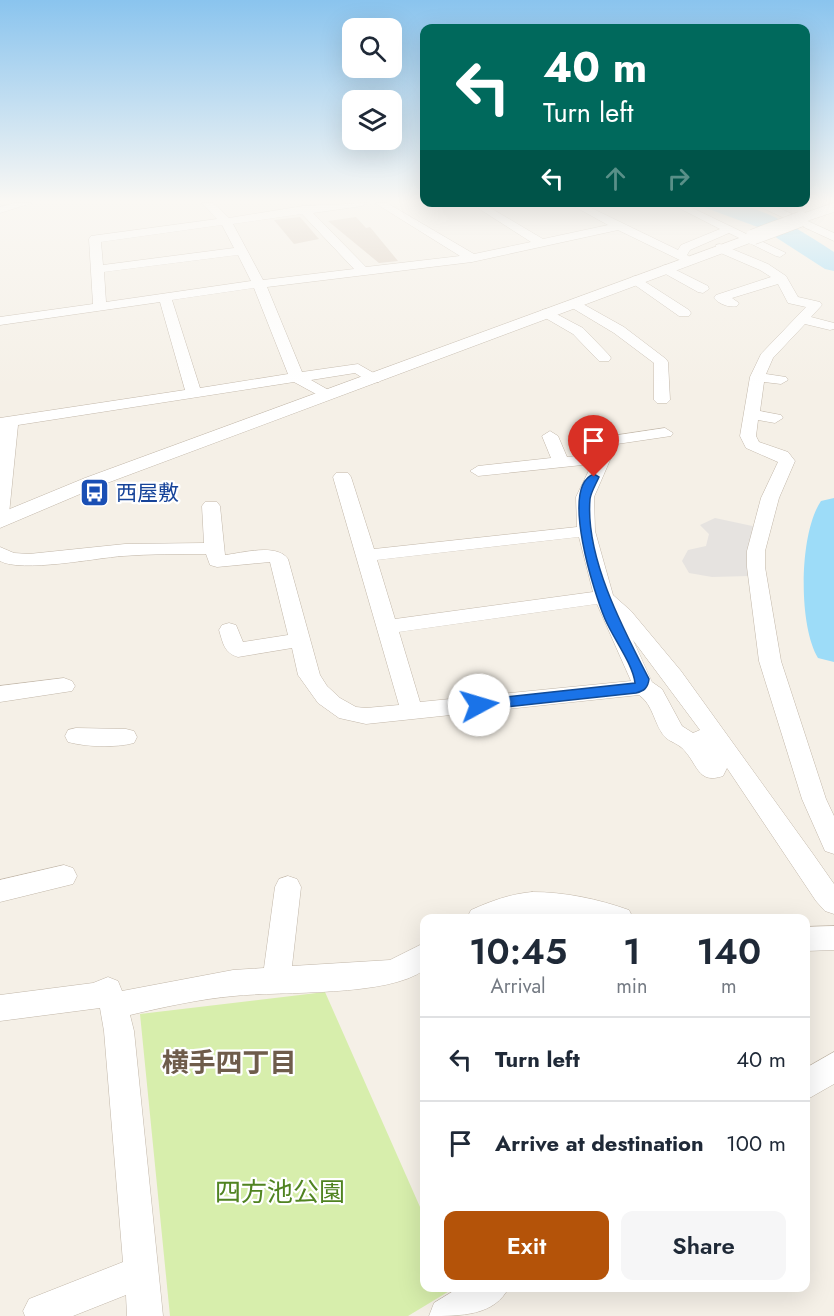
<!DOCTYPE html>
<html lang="en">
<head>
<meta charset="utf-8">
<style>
	body { margin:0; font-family:Jost,"Noto Sans JP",sans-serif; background:#f6f6f7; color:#1f2937; height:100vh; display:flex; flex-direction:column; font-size:22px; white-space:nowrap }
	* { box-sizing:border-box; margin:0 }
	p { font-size:20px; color:#747a83 }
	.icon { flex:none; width:33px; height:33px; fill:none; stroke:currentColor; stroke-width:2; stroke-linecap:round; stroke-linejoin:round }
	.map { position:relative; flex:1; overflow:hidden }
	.sheet { position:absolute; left:420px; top:914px; width:390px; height:378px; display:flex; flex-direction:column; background:#fff; border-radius:12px; box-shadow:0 6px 24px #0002 }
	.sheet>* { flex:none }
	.hud { position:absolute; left:420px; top:24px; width:390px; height:183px; border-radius:12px; box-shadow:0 6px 24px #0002; background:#00695c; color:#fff; overflow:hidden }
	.controls { position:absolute; left:342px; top:18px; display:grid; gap:12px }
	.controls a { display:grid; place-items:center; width:60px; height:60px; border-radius:12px; background:#fff; box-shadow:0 6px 24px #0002; font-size:30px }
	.pin { position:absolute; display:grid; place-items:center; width:51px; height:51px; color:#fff; margin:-62px -26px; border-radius:50% 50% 50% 0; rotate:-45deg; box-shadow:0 0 6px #0007 }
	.pin .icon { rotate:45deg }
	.me { position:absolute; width:66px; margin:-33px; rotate:84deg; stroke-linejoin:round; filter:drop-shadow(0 0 4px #0008) }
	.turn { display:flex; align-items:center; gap:21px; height:126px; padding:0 24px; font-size:27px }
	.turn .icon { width:78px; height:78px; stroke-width:2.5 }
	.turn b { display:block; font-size:42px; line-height:51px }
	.lanes { display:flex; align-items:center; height:57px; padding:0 24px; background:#0003; justify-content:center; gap:30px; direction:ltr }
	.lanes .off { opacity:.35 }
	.eta { display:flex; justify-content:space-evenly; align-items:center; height:102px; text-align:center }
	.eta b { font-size:36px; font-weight:600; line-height:42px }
	.cta { display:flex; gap:12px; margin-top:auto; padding:12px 24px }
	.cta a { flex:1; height:69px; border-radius:12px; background:#b45309; color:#fff; font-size:24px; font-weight:600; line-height:69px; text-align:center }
	.cta a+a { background:#f6f6f7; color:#1f2937 }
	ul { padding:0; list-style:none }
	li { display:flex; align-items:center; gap:18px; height:84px; padding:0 24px; border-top:2px solid #e0e1e3 }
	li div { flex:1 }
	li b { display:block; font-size:22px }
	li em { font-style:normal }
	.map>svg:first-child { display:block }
</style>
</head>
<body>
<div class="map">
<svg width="834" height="1316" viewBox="0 0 834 1316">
	<rect width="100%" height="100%" fill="#f5f0e7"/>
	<path fill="#d7eeac" d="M325,992L424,1216V1287H456L408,1316H170L140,1014Z"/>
	<path fill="#e6e3e0" d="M715,518L757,527L749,576L712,577L689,573L682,561L688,550L706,546L709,534L700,525Z"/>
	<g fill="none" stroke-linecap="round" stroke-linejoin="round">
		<path fill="#9ddcf8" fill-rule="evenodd" d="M702,203C755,199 791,225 834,252V271L825,269L763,229L706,208Z
			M834,498V662L818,658C798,625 799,533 821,501Z"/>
	</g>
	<path fill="#dbcdbe" d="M300,217L319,239L294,244L274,220Z
		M356,217L366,228L370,227L398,261L379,263L328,221Z"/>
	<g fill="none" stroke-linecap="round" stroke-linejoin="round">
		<defs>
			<path id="minor" d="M15,203H32L0,213V207Z
				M202,203H213L229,218L303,206L367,203L362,206L313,213L366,267L460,256L375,203H387L474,254L531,242L470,203H482L543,239L608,225L568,203H581L678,250L681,245L720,229L669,203H682L786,253L780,257L776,256L729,233L690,250L687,255L694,260L688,264L618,230L472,262L267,287L302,372L358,364L379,376L381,379L379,382H369L355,373L311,380L332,392L335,395L332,398L327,400L294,382L18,425L9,514L6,518L0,519V418L185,390L160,302L0,325V317L93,304L89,239L91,236L217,219ZM302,214L354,269L263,280L233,224ZM222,225L234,248L103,265L101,242ZM238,255L251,281L106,302L104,272ZM254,288L288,374L200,388L172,300Z
				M755,203H768L834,233V241L756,205Z
				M720,244L768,264L786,276L798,297L820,302L822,305L811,317L834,323V329L830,330L805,324L773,358L766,374L786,377L788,380L781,384L764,382L760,411L781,415L783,418L775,423L758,420L756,436L759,442L788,452L795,461L779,498L765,551V567L781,661L826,799L834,816V854L825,851L802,799L759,661L747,567V551L761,498L778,462L746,448L740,436L750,377L761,354L806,307L788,303L778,284L732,298L739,303L737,306C729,308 719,304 714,298L716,295L771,277L760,270L716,251V245Z
				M666,265L708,286L709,289L703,293L698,292L662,272L660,269L662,266Z
				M636,276L689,310L691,313L689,316H679L632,283L630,280L632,277Z
				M574,299L624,327L666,359L668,362L670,400L667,403H657L654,400V363L614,333L569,306L567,303Z
				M547,309L583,328L609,355L611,358L609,361H599L573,334L542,316L540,313L542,310Z
				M665,428L673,433L671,436L617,444L594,497L595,531L613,595L631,611L681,671L813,854L834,884V914L825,911L816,901L727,768L723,776C697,785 698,763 682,748C678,744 671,742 666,738C654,726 654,705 639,695L366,724L339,718L318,703L298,675L292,648L238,657C224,653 223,643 219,630L222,625L229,623L236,625L243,642L288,635L270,562L217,567L210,565L206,554C178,554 150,554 123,556C95,558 22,573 0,561V547L14,553L29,554L125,544L204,543L202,506L205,502H217L220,506L225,555C242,553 277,543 288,559L320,675L327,686L340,698L356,707L366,708L399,705L333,477L336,473H348L351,477L374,549L577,527L576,497L592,464L478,476L470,471L478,466L551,458L542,436L550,431L558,436L567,457L597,454L605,437ZM579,537L593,592L395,619L377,560ZM597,604L631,681L420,702L399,632ZM633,640L700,730L693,733L682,726L662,689L652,682Z
				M64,678L72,681L75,686L72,691L0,702V686Z
				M76,728L126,729L134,731L137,737L134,743C116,748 86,747 68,742L65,736L68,730Z
				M64,865L73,868L77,876L73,884L0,902V880Z
				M288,876L297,879L301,887L292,966L390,960L424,943V970C388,997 283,991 234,996C200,999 164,1007 130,1015L134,1031L163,1316H127L126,1295L73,1316H25L23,1311L29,1299L123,1262L104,1031L100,1008L0,1021V995L93,983L108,977L118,981L122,991L233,970L264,968L275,887L279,879Z
				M532,892C565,892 598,899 629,910L633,918H573L532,914L510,918H467L471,910C491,901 510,894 532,892Z
				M834,926V950L806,951V927Z
				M834,1052V1084L806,1100V1068Z
				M460,1287H509C495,1316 461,1316 429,1316L434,1303Z"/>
			<path id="tertiary" d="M834,203V212L801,223L794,219L796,216Z
				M753,233L760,237L758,240L99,486L0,528V513L85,478Z"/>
		</defs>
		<use href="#minor" stroke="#c2b7a9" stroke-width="1"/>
		<use href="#tertiary" stroke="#c2b7a9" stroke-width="1"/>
		<use href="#minor" fill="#fff" fill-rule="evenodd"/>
		<use href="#tertiary" fill="#fff" fill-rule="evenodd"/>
		<defs>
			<path id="tertiary-bridge" d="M753,237L801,219"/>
		</defs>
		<use href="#tertiary-bridge" stroke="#c2b7a9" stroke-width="16" stroke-linecap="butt"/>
		<use href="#tertiary-bridge" stroke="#fff" stroke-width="15"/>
	</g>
	<linearGradient id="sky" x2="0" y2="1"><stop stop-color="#8ac4ee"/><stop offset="0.52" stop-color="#faf8f4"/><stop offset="1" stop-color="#faf8f4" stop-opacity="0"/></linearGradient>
	<rect width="834" height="387" fill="url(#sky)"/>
	<path fill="#1a73e8" stroke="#114b97" stroke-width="1.5" d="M594,474L599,477C596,484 591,492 590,499C585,557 623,629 649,679C648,688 644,691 636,693L479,710L474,708L472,705L474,701L479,700L635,683C633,664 613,638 605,619C595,595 559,486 594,474Z"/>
	<defs>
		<symbol id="bus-square" viewBox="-11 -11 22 22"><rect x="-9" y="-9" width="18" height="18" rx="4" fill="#1a4fb4" stroke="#fff"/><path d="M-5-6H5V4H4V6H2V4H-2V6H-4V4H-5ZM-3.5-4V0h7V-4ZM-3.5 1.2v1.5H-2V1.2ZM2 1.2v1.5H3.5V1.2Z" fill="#fff"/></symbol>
	</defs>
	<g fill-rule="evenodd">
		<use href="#bus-square" x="78" y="476" width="33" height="33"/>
	</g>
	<g text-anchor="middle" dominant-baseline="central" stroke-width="4.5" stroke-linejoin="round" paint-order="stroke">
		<g font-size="21" fill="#164399" stroke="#fff" text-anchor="start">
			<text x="116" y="493">西屋敷</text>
		</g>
		<g font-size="26" fill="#508321" stroke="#fff">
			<text x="280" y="1192">四方池公園</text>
		</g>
		<g font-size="27" font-weight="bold" fill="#6e5c4b" stroke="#fff">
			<text x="229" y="1062">横手四丁目</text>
		</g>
	</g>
</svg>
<div class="controls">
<a><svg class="icon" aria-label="search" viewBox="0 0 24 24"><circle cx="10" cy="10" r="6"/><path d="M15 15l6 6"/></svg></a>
<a><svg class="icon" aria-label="layers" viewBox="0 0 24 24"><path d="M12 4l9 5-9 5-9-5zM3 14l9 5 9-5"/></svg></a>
</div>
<div class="pin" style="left:594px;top:477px;background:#d93025"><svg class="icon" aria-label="arrive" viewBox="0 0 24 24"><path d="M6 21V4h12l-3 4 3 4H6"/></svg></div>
<svg class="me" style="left:479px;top:705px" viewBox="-20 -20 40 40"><circle r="19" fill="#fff"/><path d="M0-13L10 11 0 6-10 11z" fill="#1a73e8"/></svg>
<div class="hud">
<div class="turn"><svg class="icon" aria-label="left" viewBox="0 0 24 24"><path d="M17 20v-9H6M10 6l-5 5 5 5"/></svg><div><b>40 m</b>Turn left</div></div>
<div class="lanes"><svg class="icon" aria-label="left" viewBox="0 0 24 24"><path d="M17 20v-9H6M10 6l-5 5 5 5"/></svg><svg class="icon off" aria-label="ahead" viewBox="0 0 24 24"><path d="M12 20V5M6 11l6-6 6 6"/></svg><svg class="icon off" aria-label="right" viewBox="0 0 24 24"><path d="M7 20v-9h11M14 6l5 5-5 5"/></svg></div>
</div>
<section class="sheet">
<div class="eta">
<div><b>10:45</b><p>Arrival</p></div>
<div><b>1</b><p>min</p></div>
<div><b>140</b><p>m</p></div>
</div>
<ul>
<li><svg class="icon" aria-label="left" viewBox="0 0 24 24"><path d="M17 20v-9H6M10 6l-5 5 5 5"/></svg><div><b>Turn left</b></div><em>40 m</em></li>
<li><svg class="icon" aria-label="arrive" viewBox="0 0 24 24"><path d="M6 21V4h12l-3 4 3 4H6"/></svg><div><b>Arrive at destination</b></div><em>100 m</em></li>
</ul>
<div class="cta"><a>Exit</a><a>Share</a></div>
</section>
</div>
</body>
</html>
